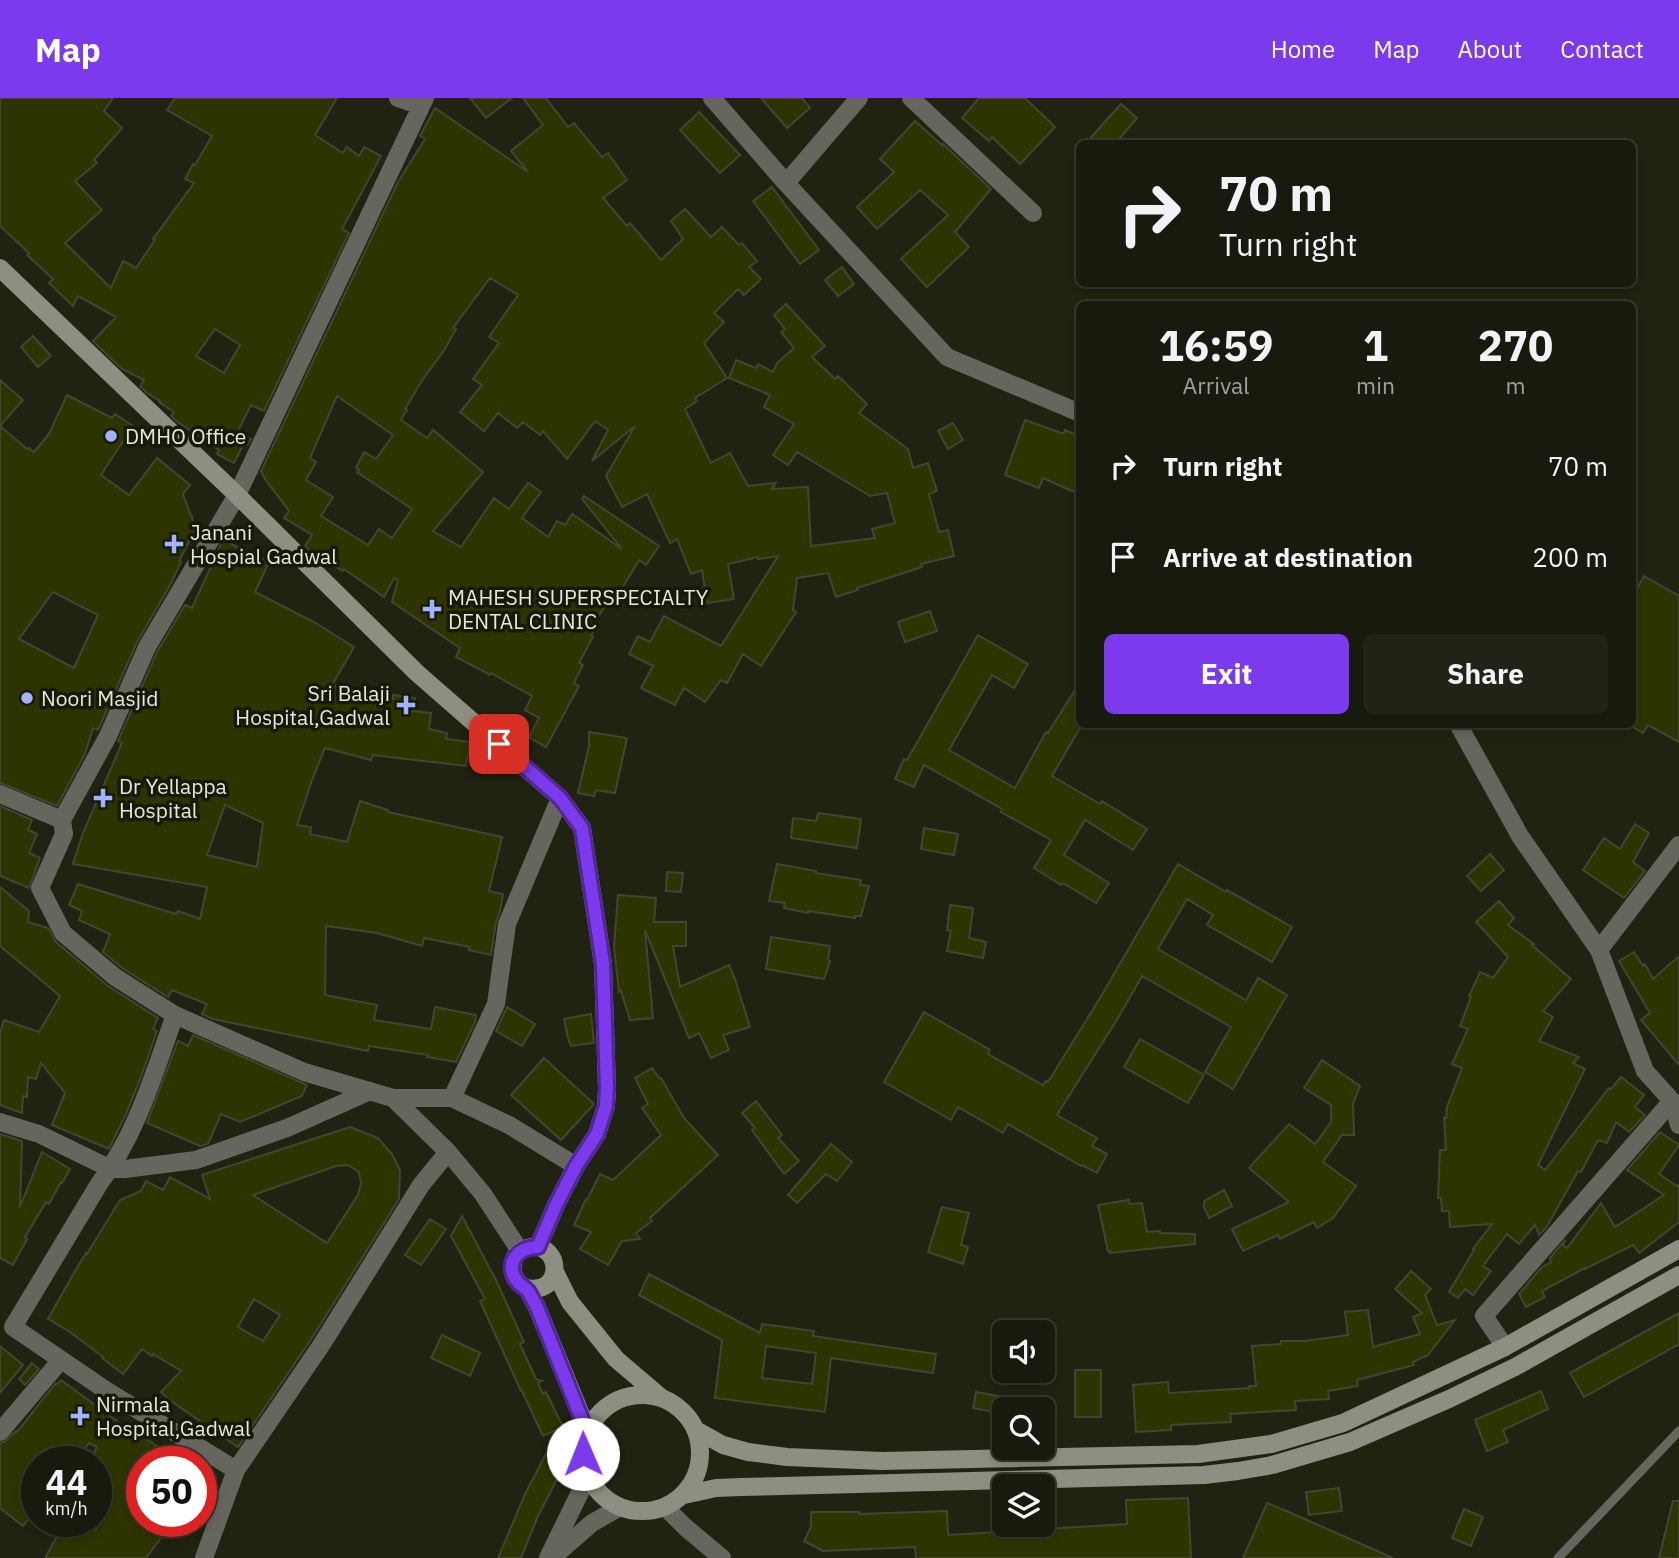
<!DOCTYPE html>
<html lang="en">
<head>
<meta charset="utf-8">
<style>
	body { margin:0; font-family:"IBM Plex Sans",sans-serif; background:#212316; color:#f1f3f6; height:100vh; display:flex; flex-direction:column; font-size:26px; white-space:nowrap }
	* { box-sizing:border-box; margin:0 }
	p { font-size:23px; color:#9fa19d }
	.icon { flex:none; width:38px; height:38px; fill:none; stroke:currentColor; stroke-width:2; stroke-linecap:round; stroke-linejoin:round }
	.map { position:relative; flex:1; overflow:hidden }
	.drawer { position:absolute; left:1076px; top:203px; width:560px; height:427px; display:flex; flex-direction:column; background:#181a0d; border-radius:10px; box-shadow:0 4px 10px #0003,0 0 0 2px #36382e }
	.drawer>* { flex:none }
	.hud { position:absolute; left:1076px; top:42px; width:560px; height:147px; border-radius:10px; box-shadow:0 4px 10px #0003,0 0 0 2px #36382e; background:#181a0d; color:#f1f3f6; overflow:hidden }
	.controls { position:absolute; left:992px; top:1222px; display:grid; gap:14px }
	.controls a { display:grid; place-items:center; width:63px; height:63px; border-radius:10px; background:#181a0d; box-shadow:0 4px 10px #0003,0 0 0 2px #36382e; font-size:35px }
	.speed { position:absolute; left:21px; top:1348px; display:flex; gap:14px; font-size:35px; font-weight:700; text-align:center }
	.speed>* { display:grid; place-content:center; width:91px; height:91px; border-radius:50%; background:#181a0d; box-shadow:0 4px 10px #0003,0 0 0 2px #36382e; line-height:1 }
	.speed small { font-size:18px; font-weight:400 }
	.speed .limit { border:10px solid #d22; background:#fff; color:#111 }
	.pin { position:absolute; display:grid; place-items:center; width:60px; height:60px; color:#fff; margin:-30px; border-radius:14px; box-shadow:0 4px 10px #0006 }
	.me { position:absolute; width:77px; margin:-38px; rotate:359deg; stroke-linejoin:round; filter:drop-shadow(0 0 5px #0008) }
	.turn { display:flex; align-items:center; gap:24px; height:147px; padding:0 28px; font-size:32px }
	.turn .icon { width:91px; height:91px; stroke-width:2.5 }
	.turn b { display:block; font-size:49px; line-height:60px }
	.eta { display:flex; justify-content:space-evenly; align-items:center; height:119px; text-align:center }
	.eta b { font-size:42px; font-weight:700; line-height:49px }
	.primary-button { display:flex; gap:14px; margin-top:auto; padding:14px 28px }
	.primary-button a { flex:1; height:80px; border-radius:10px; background:#7c3aed; color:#fff; font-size:28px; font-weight:700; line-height:80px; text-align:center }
	.primary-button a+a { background:#212316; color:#f1f3f6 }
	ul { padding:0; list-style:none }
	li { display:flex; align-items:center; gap:21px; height:91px; padding:0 28px }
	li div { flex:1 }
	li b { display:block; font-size:26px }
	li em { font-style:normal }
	header { display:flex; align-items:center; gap:42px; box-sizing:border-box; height:98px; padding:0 35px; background:#7c3aed; color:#fff }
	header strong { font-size:33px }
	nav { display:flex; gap:38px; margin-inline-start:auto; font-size:24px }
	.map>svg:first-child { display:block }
</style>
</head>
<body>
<header>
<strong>Map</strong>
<nav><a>Home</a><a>Map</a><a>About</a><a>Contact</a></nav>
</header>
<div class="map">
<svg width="1679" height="1460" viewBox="0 0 1679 1460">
	<rect width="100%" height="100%" fill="#202311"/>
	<path fill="#2e3400" stroke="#424532" stroke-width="2" fill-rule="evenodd" d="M0,0H113L104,13L122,30L94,62L97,65L75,83L102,112L65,145L111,190L123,163L136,170L155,142L153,141L194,85L185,81L193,66L195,67L212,38L167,12L175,0H337L315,37L343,55L347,49L359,58L364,49L381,58L342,131L349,135L264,313L251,307L237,335L251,341L248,346L246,341L234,365L217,356L219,352L179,325L171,318L174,314L159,304L160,303L147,295L140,288L144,282L122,271L93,243L116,219L78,198L73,208L49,185L53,181L27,157L29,155L0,128ZM215,231L240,247L224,275L196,258Z
		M470,0H512L486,20Z
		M523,0H546L568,29L574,25L602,59L608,55L627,82L603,100L627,128L630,125L661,162L683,141L671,123L685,111L711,139L722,129L739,147L742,145L757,163L749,169L761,181L744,197L738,191L714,215L724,224L704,245L727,280L695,300L697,303L685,311L711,365L730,355L748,388L776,385L772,391L808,389L811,448L875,440L872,431L895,425L887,395L870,398L797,354L788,367L773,357L794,326L764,309L770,297L729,280L736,262L756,270L758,266L773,274L777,265L794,250L781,234L785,231L774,217L786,206L825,248L812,259L835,281L838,278L867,306L859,315L908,351L913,370L928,365L937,393L929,396L939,434L948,432L954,458L921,466L922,469L857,490L858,492L836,499L828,475L797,480L793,512L796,514L761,568L743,556L727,585L721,582L705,604L684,590L675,607L641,590L653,568L629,556L638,538L650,544L664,518L721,548L778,458L758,461V459L728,466L734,501L707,505L702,472L691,476L677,441L670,445L647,396L622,409L606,378L635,328L592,363L608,332L595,323L567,361L543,333L540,337L523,324L517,330L498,315L484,333L460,314L482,287L473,281L499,245L489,239L518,197L490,180L453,230L456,231L445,251L423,281L405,311L407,312L401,322L427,340L433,332L483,374L433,433L461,449L494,400L509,411L528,385L541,394L522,420L548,439L557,423L565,427L572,416L622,451L582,401L584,398L659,448L646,467L639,462L617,499L612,496L593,528L596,529L591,538L593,539L579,565L583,567L574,585L579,588L546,649L529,639L539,620L525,612L532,598L491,575L490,577L456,559L460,550L392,504L398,482L394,480L384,499L344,471L343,473L309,452L305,448L312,437L284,420L289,413L265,381L261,373L398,84L425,41L420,38L435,10L528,74L511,53L543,27ZM337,298L393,337L376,361L364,354L356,370L359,372L357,374L412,411L392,440L379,431L368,447L321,418L333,399L306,382L316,364L310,360Z
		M761,0H802L810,10L787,30Z
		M979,0H1025L1055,29L1020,66L992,39L989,43L962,20Z
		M1121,6L1137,20L1115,46H1085Z
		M699,14L740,57L720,75L680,32Z
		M915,23L942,47L943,46L991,91L955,134L969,149L927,189L901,161L948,117L920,92L877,131L857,109L894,74L880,61Z
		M772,89L819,152L800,166L753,103Z
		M842,169L854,186L838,198L825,182Z
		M33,238L51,258L38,269L21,249Z
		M0,282L23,302L0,328Z
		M67,297L112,320L115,316L133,328L101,377L129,397L157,360L190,387L183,396L191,418H192L194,434L179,463L181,464L169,489L137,544L98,632L93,630L85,656L57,708L0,685V328L27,351L29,350L34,354L49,336ZM53,494L98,517L74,570L19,541Z
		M1025,322L1064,336L1065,332L1080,339V380L1074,394L1043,380L1039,390L1005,377Z
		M953,325L963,342L948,351L938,333Z
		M223,442L269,464L255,494L314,524L354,549L332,587L365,597L366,593L393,601V597L415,600L413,613L431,615L429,631L447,635L446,641L470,644L466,668L373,657L371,662L325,650L312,682L297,727L311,729L310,736L347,744L360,703L388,712V714L502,739L489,793L503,796L500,813L496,824L491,857L469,852L470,849L424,840L422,848L377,835L326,828L325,897L377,907L374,922L431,931L435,909L476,917L475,924L456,964L427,959L428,957L369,948L368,953L213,921L202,916L207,906L172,892L168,899L122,870L103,854L110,836L79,822L82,813L69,807L78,786L176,816L178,813L200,821L207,789L73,766L83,735L122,645L118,643L157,554L185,507L192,510ZM225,707L263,725L257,769L207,757Z
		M1644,478L1679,498V644L1648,627L1643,635L1633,629V498Z
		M930,513L937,533L905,544L898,524Z
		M978,537L1028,566L1014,590L992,577L949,652L1015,690L1046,634L1048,635L1080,584V630L1052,678L1100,706L1102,703L1147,731L1133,752L1085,722L1064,757L1109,785L1096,805L1063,785L1061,787L1034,770L1051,742L1001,714L1002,711L924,667L914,689L895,681L904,661L907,662Z
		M589,634L627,640L615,695L596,692L594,698L578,695L589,648Z
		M0,708L32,722L28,732L37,736L29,755L40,760L29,790L0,778Z
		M818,715L861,721L857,750L791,740L793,720L816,723Z
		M1635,726L1649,735L1633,764L1645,773L1624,800L1583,772L1604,740L1620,751Z
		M924,730L958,736L954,757L921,751Z
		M1490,756L1504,772L1481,793L1467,778Z
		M777,766L816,773V775L861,782L860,787L869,788L861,818H855V820L808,813V815L784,810L785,805L769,803Z
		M1178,766L1226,794L1227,792L1292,829L1272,864L1207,827L1213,817L1187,801L1158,851L1246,902L1258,880L1287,897L1233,991L1205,974L1231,929L1142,878L1118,920L1057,1017L1097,1040L1092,1048L1107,1056L1097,1075L1082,1067L1081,1068L1008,1026L1003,1035L958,1009L951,1022L884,984L924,914L990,952L988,956L1043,987L1046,983L1048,984L1100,900Z
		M667,774L683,775L681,794L666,793Z
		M0,789L29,813L28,824L48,830L56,844L108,888L158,920L153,931L157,933L141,979L126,1016L109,1051L52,1027L65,995L41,965L36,981L28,979L27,999L23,998L22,1015L0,1007V935L4,922L39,934L60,898L0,848Z
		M618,797L656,800L654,824H686V848H673L680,889L729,867L735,881L750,929L723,937L729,952L711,960L699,935L689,940L645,832L653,920L630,922L621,893L619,894L614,849Z
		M1499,803L1514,820L1508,827L1534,846L1532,847L1571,881L1543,913L1553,919L1539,943L1579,959L1573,965L1585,971L1538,1067L1545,1072L1609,990L1611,991L1621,979L1644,997L1635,1009L1645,1017L1629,1034L1616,1024L1607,1045L1598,1042L1581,1074L1578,1073L1546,1130L1539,1137L1535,1127L1519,1146L1507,1136L1483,1168L1491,1173L1473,1197L1465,1191L1458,1200L1449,1194L1474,1152L1473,1151L1492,1126L1450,1129L1449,1113H1442L1441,1100H1438L1440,1052H1446L1444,1020H1446L1447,1009L1462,970L1452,966L1468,931L1460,928L1471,899L1469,898L1480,874L1493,880L1508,859L1476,824Z
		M950,807L973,810L969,840L986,844L983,860L947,853L951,833L947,832Z
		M771,839L830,848L828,862L830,863L824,881L766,871Z
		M1634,854L1643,868L1645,866L1653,881L1679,858V967L1641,922L1650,915L1619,863Z
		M507,909L535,926L522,948L496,933Z
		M591,916L594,945L571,948L568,940L564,921Z
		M193,937L307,987L302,998L240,1024L221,1016L208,1046L200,1048L147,1025L178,943L188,948Z
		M1140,941L1204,977L1188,1005L1124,969Z
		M544,960L594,1006L561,1042L511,997Z
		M1322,962L1360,988L1353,1006L1354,1037H1342L1323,1064L1356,1088L1334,1119L1317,1130L1314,1124L1280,1141L1278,1137L1243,1153L1232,1131L1289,1104L1249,1070L1289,1026L1315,1046L1331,1024V1007L1304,990Z
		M652,970L659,980H661L684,1020L718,1057L650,1120L652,1123L636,1135L640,1141L622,1143L608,1167L580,1151L591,1134L574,1127L586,1101L587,1102L600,1076L613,1082L661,1037L642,1010L648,1006L635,980Z
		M756,1003L782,1037L778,1040L799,1063L784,1076L752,1032L755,1030L742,1015Z
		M350,1029L378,1040L392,1056L400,1072L399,1101L312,1240L238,1349L168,1301L161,1294L181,1273L153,1256L152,1258L142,1251L123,1276L102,1260L103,1259L70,1234L48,1221L75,1173L86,1155L87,1156L120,1102L141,1093L146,1083L163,1092L170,1079L210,1101L202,1077ZM348,1067L359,1074L361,1085L358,1097L327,1145L253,1097L336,1068ZM254,1201L280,1217L263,1243L238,1229Z
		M1660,1034L1679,1047L1659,1076L1677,1088L1679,1087V1124L1639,1155L1633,1147L1585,1171V1170L1542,1193L1545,1199L1526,1209L1519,1196L1541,1170L1551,1164L1550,1160L1565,1142L1563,1147L1567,1150L1601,1105L1615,1129L1664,1097L1627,1072Z
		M0,1036L22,1043L20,1109L42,1054L70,1071L62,1085L61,1084L49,1106L46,1104L25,1139L27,1141L13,1167L0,1160Z
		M831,1046L852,1064L837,1083L826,1076L797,1105L788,1097Z
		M1224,1092L1232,1108L1209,1120L1204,1109V1103Z
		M1129,1102L1130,1106L1142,1105L1147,1134L1160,1133V1135L1195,1136V1146L1110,1155V1153H1108L1098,1107Z
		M942,1109L969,1115L961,1147L968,1149L963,1166L928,1154Z
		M462,1118L496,1182L524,1244L520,1246L536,1281L542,1283L538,1285L543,1296L546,1294L563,1329L543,1338L522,1293H521L480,1203L485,1201L451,1138Z
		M430,1121L446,1131L421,1167L405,1157Z
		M1411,1173L1431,1191L1425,1197L1437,1227L1455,1222L1428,1257L1413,1264L1414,1267L1357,1282L1358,1288L1328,1293L1329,1301L1295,1303L1296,1312L1230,1316L1231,1324L1171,1327V1332L1136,1334L1133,1287L1168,1284L1169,1295L1250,1290L1249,1288H1256L1252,1248L1281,1246V1243H1305L1348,1237L1345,1214L1368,1212L1373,1249L1420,1236L1413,1219L1422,1215L1395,1191Z
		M649,1176L760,1235L762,1226L814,1233L813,1238L936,1256L933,1275L831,1260L825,1314L715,1300L722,1242L639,1197ZM766,1248L816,1255L812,1286L762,1280Z
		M1679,1215V1246L1584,1299L1570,1275Z
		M442,1237L480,1255L470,1278L431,1260Z
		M0,1248L23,1267L0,1295Z
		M32,1265L39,1271L25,1287L19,1281Z
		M1075,1272H1101V1319H1075Z
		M61,1282L129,1332L131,1330L178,1363H142V1423H154L167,1432L146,1460H45L59,1435L35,1423H77L96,1432V1363H90L97,1349L89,1345L79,1358L74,1355L67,1363H37V1411L23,1428L0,1410V1345L4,1344L16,1333L17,1334L43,1301L56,1285L58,1286Z
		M1541,1293L1548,1311L1503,1332L1508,1344L1487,1353L1475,1322Z
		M976,1294L1009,1300L1007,1311H1004V1316L973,1310Z
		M549,1350L568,1360L538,1418L521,1460H498L525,1396Z
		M1339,1390L1342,1413L1309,1417L1306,1394Z
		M1188,1400L1191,1460H916L915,1449L823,1453L804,1443L811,1429V1414H859V1416L947,1413L948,1437L1127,1426L1126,1402Z
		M1673,1403H1679V1460H1659Z
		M1267,1405L1291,1415L1393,1460H1243Z
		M1464,1411L1483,1419L1471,1448L1452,1440Z"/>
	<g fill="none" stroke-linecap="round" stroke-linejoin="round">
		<path stroke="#65675e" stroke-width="9" d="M1558,1460L1679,1333"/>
		<path stroke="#65675e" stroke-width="18" d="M398,0L421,8
			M712,0L786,85L947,259L1080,315
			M911,0L1033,115
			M786,85L859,0
			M1458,626L1520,738L1599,852L1645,973L1672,1003L1679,1027
			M0,696L62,722
			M1599,852L1679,747
			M175,917L115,879L63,835L40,790L64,736L62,722L108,638L147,549L237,397L425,0
			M393,1000H452L496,906L507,826L560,700
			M452,1000L509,1027L576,1068
			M0,1024L39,1036L111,1071H125L196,1062L287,1030L370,993
			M1505,1249L1484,1218L1672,1003
			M0,1334L61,1262
			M236,1372L107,1293L13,1229L99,1086C137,1036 154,975 175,917L304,974L393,1000L448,1054
			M665,1409L685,1429L722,1460
			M553,1459L592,1425L620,1409
			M204,1460L236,1372L322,1246L421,1087L448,1054L483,1096L520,1153
			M548,1460L588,1378"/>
		<path stroke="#8c8f81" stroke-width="18" d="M0,170L237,397L417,575L560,700L582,730L603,866L607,990L606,1008L597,1036L576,1068L556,1107L538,1149
			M555,1174L570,1204L616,1261L663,1301
			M527,1190C564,1197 562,1146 531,1149C526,1150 521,1152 517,1156C510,1165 511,1179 520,1186C525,1191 524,1187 528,1193C531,1197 533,1203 536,1207L588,1334
			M584 1355a58 58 0 1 1 116 0a58 58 0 1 1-116 0Z
			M696,1332L723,1347L748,1354L787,1359L882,1363L1198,1356L1271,1346L1343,1325L1505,1249L1679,1151
			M684,1397L716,1390L741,1389L1204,1377L1238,1373L1272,1367L1350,1344L1449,1301L1515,1269L1679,1177"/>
	</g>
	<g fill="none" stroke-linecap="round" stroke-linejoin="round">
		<defs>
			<path id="route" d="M499,646L560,700L582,730L603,866L607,990L606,1008L597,1036L576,1068L556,1107L538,1149C520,1149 504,1163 516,1182C519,1187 524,1188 528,1193C531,1197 533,1203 536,1207L587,1334L583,1356"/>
		</defs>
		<use href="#route" stroke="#51269a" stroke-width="18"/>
		<use href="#route" stroke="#7c3aed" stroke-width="12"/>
	</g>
	<g fill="#a2b2fd" stroke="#171a08" stroke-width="2.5">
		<circle cx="111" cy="338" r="7"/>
		<path d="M170.5 435.5h7v7h7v7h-7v7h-7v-7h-7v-7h7z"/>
		<path d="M428.5 500.5h7v7h7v7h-7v7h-7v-7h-7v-7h7z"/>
		<circle cx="27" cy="600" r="7"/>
		<path d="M402.5 596.5h7v7h7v7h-7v7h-7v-7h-7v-7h7z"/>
		<path d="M99.5 689.5h7v7h7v7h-7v7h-7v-7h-7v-7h7z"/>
		<path d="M76.5 1307.5h7v7h7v7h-7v7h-7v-7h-7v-7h7z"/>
	</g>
	<g text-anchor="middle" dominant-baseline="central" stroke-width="7" stroke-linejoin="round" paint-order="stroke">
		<g font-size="21" fill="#e6e8dd" stroke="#171a08" text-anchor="start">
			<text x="125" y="338">DMHO Office</text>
			<text x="190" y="434">Janani<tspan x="190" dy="24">Hospial Gadwal</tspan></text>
			<text x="448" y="499">MAHESH SUPERSPECIALTY<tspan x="448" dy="24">DENTAL CLINIC</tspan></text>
			<text x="390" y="595" text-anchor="end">Sri Balaji<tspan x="390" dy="24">Hospital,Gadwal</tspan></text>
			<text x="41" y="600">Noori Masjid</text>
			<text x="119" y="688">Dr Yellappa<tspan x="119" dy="24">Hospital</tspan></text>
			<text x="96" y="1306">Nirmala<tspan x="96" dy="24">Hospital,Gadwal</tspan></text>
		</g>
	</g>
</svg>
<div class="controls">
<a><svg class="icon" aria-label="sound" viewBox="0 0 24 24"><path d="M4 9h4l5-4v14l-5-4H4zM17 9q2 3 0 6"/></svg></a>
<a><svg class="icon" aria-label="search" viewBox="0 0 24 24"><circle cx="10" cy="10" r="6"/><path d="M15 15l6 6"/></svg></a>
<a><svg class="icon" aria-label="layers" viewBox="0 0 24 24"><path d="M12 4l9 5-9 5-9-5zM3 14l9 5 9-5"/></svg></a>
</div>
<div class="speed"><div>44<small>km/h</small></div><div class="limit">50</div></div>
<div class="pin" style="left:499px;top:646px;background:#d93025"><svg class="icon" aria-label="arrive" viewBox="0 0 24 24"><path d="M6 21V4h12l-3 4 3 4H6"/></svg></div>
<svg class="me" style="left:583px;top:1356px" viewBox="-20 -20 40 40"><circle r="19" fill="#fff"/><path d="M0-13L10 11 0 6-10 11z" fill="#7c3aed"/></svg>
<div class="hud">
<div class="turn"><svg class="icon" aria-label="right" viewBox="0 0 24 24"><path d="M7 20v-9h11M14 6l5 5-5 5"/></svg><div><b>70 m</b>Turn right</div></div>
</div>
<section class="drawer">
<div class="eta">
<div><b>16:59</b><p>Arrival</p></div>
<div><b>1</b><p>min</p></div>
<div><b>270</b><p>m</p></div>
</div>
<ul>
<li><svg class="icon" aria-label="right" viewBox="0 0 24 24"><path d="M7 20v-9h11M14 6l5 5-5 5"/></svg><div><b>Turn right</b></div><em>70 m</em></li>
<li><svg class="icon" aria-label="arrive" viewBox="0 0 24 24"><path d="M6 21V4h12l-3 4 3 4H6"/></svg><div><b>Arrive at destination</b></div><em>200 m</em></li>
</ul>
<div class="primary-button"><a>Exit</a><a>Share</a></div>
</section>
</div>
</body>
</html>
